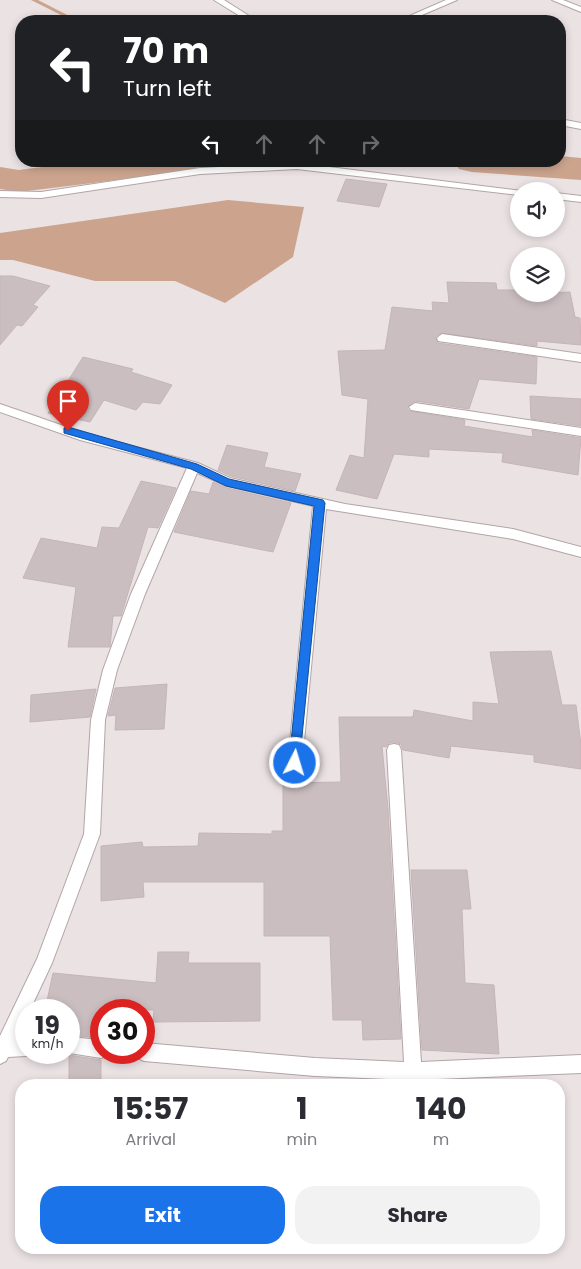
<!DOCTYPE html>
<html lang="en">
<head>
<meta charset="utf-8">
<style>
	body { margin:0; font-family:Poppins,sans-serif; background:#f2f2f3; color:#2b2b33; height:100vh; display:flex; flex-direction:column; font-size:19px; white-space:nowrap }
	* { box-sizing:border-box; margin:0 }
	p { font-size:16px; color:#7c7c81 }
	.icon { flex:none; width:28px; height:28px; fill:none; stroke:currentColor; stroke-width:2; stroke-linecap:round; stroke-linejoin:round }
	.map { position:relative; flex:1; overflow:hidden }
	.sheet { position:absolute; left:15px; top:1079px; width:550px; height:175px; display:flex; flex-direction:column; background:#fff; border-radius:20px; box-shadow:0 2px 8px #0003 }
	.sheet>* { flex:none }
	.guide { position:absolute; left:15px; top:15px; width:551px; height:152px; border-radius:20px; box-shadow:0 2px 8px #0003; background:#202124; color:#fff; overflow:hidden }
	.tools { position:absolute; left:510px; top:182px; display:grid; gap:10px }
	.tools a { display:grid; place-items:center; width:55px; height:55px; border-radius:50%; background:#fff; box-shadow:0 2px 8px #0003; font-size:25px }
	.speed { position:absolute; left:15px; top:999px; display:flex; gap:10px; font-size:25px; font-weight:700; text-align:center }
	.speed>* { display:grid; place-content:center; width:65px; height:65px; border-radius:50%; background:#fff; box-shadow:0 2px 8px #0003; line-height:1 }
	.speed small { font-size:12px; font-weight:400 }
	.speed .limit { border:8px solid #d22; background:#fff; color:#111 }
	.pin { position:absolute; display:grid; place-items:center; width:42px; height:42px; color:#fff; margin:-51px -21px; border-radius:50% 50% 50% 0; rotate:-45deg; box-shadow:0 0 5px #0007 }
	.pin .icon { rotate:45deg }
	.me { position:absolute; width:55px; margin:-28px; rotate:5deg; stroke-linejoin:round; filter:drop-shadow(0 0 4px #0008) }
	.turn { display:flex; align-items:center; gap:18px; height:105px; padding:0 25px; font-size:22px }
	.turn .icon { width:65px; height:65px; stroke-width:2.5 }
	.turn b { display:block; font-size:35px; line-height:42px }
	.lanes { display:flex; align-items:center; height:48px; padding:0 25px; background:#0003; justify-content:center; gap:25px; direction:ltr }
	.lanes .off { opacity:.35 }
	.eta { display:flex; justify-content:space-evenly; align-items:center; height:85px; text-align:center }
	.eta b { font-size:30px; font-weight:700; line-height:35px }
	.button { display:flex; gap:10px; margin-top:auto; padding:10px 25px }
	.button a { flex:1; height:58px; border-radius:20px; background:#1a73e8; color:#fff; font-size:20px; font-weight:700; line-height:58px; text-align:center }
	.button a+a { background:#f2f2f3; color:#2b2b33 }
	.map>svg:first-child { display:block }
</style>
</head>
<body>
<div class="map">
<svg width="581" height="1269" viewBox="0 0 581 1269">
	<rect width="100%" height="100%" fill="#ebe2e4"/>
	<path fill="#cca48d" d="M228,200L304,207L293,257L225,303L175,281H95L13,260H0V233Z"/>
	<g fill="none" stroke-linecap="round" stroke-linejoin="round">
		<path fill="#cca48d" fill-rule="evenodd" d="M31,0H38L79,21H73Z"/>
		<path fill="#cca48d" fill-rule="evenodd" d="M560,156L581,158V180L472,172L459,169L453,161H560Z
			M88,161H202L196,169L183,172L19,192L0,189V167L19,170Z"/>
	</g>
	<path fill="#cbbec1" stroke="#c4b5b8" d="M346,179L387,184L379,207L337,201Z
		M0,276H13L50,286L33,305L38,307L22,326L17,325L0,345Z
		M447,282L496,283L497,290H519V294L570,292L575,317L580,318L581,345L537,341V346L441,333L435,337L438,343L537,357L536,384L479,379L469,409L415,401L407,407L409,411L465,420L464,426L533,437L532,430L581,438L578,475L502,462L503,453L429,449V457L394,454L377,499L336,490L350,455L364,458L368,399L342,395L338,351L385,350L392,307L433,311L432,302L449,303Z
		M83,357L133,369L131,372L172,385L160,404L143,402L136,410L104,400L90,422L48,413Z
		M530,396L581,399V426L531,419Z
		M227,445L268,453L264,467L301,474L295,491L231,476L218,470Z
		M141,481L176,488L158,528L148,527L121,616H113L110,647H68L76,587L23,578L41,538L97,548L102,527L119,528Z
		M213,482L227,488L291,503L273,552L174,532L191,491L209,494Z
		M551,651L562,705H576L581,745V769L534,762V755L451,746L449,758L403,750L401,744L394,742L389,743L386,747L382,746L388,809L401,1039L363,1040L362,1020H333L330,936H264V882H143L144,897L101,901V846L142,842L143,847L198,846L199,833L272,834V831H283V783L341,782L339,717H413L414,710L473,721V702L499,704L490,652Z
		M167,684L164,729L115,730L116,715L108,716L115,688Z
		M96,689L90,717L30,722L31,695Z
		M411,870H467L471,909H462L465,983L494,985L499,1054L422,1050Z
		M158,952H189L188,963H260V1021L153,1022L154,1010H101V1038L69,1035V1010H45L53,973L156,983Z
		M69,1055L101,1060V1085H69Z"/>
	<g fill="none" stroke-linecap="round" stroke-linejoin="round">
		<defs>
			<path id="minor" d="M214,0H224L257,21H248Z
				M446,0H457L408,21H398Z
				M552,0H563L581,7V12Z
				M560,119L581,123V129L560,125Z
				M297,163L523,191H519V195L297,169L200,174L41,198L0,197V191L41,192L200,168Z
				M556,193L581,196V202L556,199Z
				M442,334L581,354V362L438,341L437,338Z
				M415,403L581,428V436L411,410L409,407Z
				M0,404L87,434L198,463L230,478L345,504L513,529L581,547V557L513,539L326,509L302,763L300,768L295,770L290,768L288,763L313,506L227,486L197,473L145,594L117,670L105,720L100,834L52,963L30,1010H26V1019L17,1039L26,1038V1052H33L26,1056L8,1057L6,1061L0,1064V1036L37,959L84,834L91,720L103,670L131,594L187,468L80,440L0,412Z
				M394,744L399,745L401,750L421,1062L581,1055V1073L413,1080L315,1076L144,1061L138,1058L135,1052H144V1043L315,1058L404,1062L387,750L389,745Z
				M69,1037L101,1040V1052H108L107,1055L101,1058L63,1052H69Z"/>
		</defs>
		<use href="#minor" stroke="#b2a5a7" stroke-width="2"/>
		<use href="#minor" fill="#fff" fill-rule="evenodd"/>
	</g>
	<path fill="#1a73e8" stroke="#114b97" d="M68,427L197,464L229,479L323,500L325,503L299,767L295,768L289,763L314,506L226,486L191,469L64,433V428Z"/>
</svg>
<div class="tools">
<a><svg class="icon" aria-label="sound" viewBox="0 0 24 24"><path d="M4 9h4l5-4v14l-5-4H4zM17 9q2 3 0 6"/></svg></a>
<a><svg class="icon" aria-label="layers" viewBox="0 0 24 24"><path d="M12 4l9 5-9 5-9-5zM3 14l9 5 9-5"/></svg></a>
</div>
<div class="speed"><div>19<small>km/h</small></div><div class="limit">30</div></div>
<div class="pin" style="left:68px;top:431px;background:#d93025"><svg class="icon" aria-label="arrive" viewBox="0 0 24 24"><path d="M6 21V4h12l-3 4 3 4H6"/></svg></div>
<svg class="me" style="left:295px;top:763px" viewBox="-20 -20 40 40"><circle r="17" fill="#1a73e8" stroke="#fff" stroke-width="3"/><path d="M0-11L8 9 0 5-8 9z" fill="#fff"/></svg>
<div class="guide">
<div class="turn"><svg class="icon" aria-label="left" viewBox="0 0 24 24"><path d="M17 20v-9H6M10 6l-5 5 5 5"/></svg><div><b>70 m</b>Turn left</div></div>
<div class="lanes"><svg class="icon" aria-label="left" viewBox="0 0 24 24"><path d="M17 20v-9H6M10 6l-5 5 5 5"/></svg><svg class="icon off" aria-label="ahead" viewBox="0 0 24 24"><path d="M12 20V5M6 11l6-6 6 6"/></svg><svg class="icon off" aria-label="ahead" viewBox="0 0 24 24"><path d="M12 20V5M6 11l6-6 6 6"/></svg><svg class="icon off" aria-label="right" viewBox="0 0 24 24"><path d="M7 20v-9h11M14 6l5 5-5 5"/></svg></div>
</div>
<section class="sheet">
<div class="eta">
<div><b>15:57</b><p>Arrival</p></div>
<div><b>1</b><p>min</p></div>
<div><b>140</b><p>m</p></div>
</div>
<div class="button"><a>Exit</a><a>Share</a></div>
</section>
</div>
</body>
</html>
